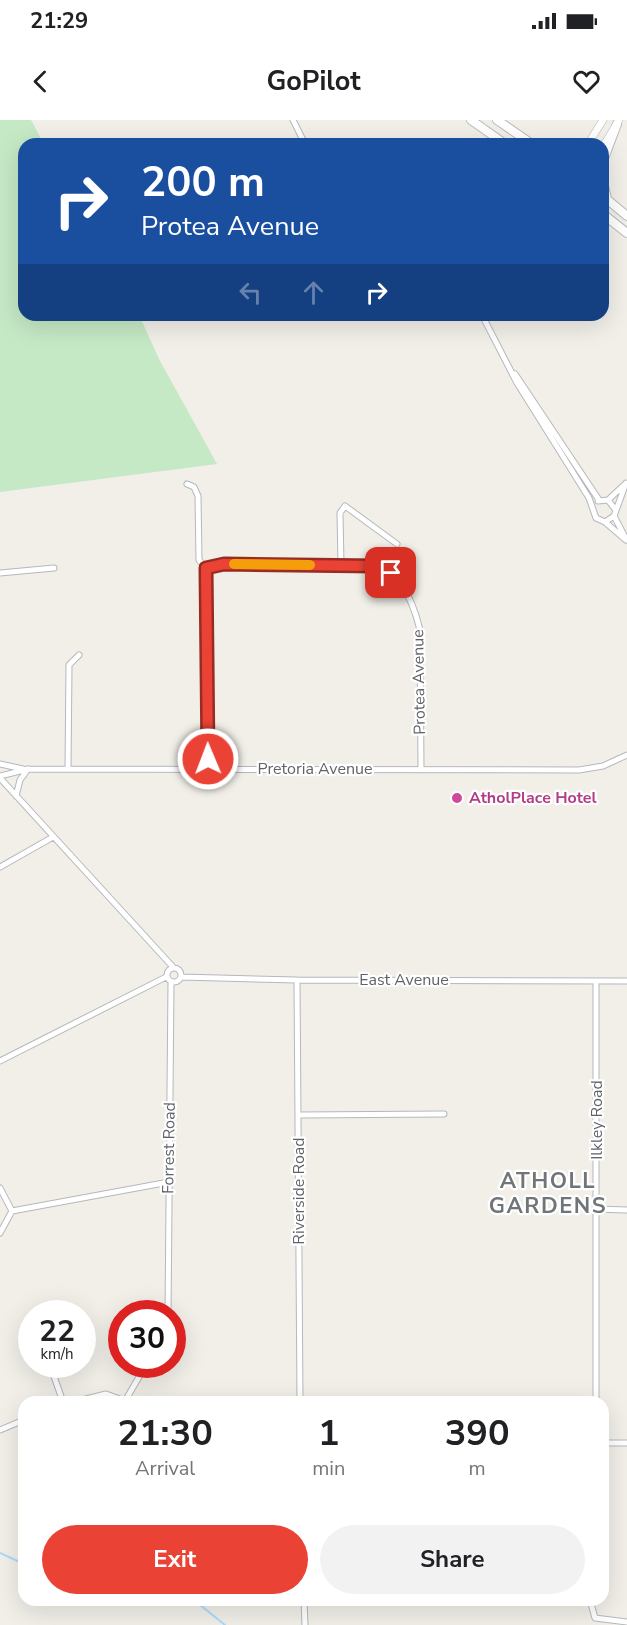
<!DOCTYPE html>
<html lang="en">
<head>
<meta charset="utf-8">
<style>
	body { margin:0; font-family:"Nunito Sans",sans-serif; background:#f2f2f2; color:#202124; height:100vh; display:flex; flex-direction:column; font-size:22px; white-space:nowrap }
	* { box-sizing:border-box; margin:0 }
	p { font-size:20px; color:#757577 }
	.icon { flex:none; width:33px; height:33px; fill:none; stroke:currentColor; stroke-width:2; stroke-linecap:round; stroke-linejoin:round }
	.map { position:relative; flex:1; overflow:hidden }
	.side { position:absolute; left:18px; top:1276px; width:591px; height:210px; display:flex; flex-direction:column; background:#fff; border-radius:18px; box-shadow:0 6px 24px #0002 }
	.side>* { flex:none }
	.hud { position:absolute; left:18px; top:18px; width:591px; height:183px; border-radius:18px; box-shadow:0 6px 24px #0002; background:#1a4fa0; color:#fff; overflow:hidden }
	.speed { position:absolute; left:18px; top:1180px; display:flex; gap:12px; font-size:30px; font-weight:700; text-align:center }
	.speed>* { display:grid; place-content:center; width:78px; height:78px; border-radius:50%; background:#fff; box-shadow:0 6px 24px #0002; line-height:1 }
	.speed small { font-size:15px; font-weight:400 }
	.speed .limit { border:9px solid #d22; background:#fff; color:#111 }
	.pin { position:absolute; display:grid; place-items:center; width:51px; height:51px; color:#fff; margin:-26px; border-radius:12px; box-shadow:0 3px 9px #0006 }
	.me { position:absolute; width:66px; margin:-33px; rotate:359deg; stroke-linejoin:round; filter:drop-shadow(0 0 4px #0008) }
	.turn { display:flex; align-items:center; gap:21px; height:126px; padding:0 24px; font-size:27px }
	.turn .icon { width:78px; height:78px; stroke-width:2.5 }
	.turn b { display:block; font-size:42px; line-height:51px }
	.lanes { display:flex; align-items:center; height:57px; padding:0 24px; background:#0003; justify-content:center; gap:30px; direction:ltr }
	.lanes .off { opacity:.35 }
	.eta { display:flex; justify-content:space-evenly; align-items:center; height:102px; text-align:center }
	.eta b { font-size:36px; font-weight:700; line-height:42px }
	.button { display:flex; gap:12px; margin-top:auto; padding:12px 24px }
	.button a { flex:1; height:69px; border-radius:36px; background:#ea4335; color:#fff; font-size:24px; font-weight:700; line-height:69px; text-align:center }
	.button a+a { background:#f2f2f2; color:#202124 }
	.status { display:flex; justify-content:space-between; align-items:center; height:42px; padding:0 30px; background:#fff; direction:ltr }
	.status svg { height:16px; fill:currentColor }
	header { display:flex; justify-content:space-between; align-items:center; height:78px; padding:0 24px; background:#fff; font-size:27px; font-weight:700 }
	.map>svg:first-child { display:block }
</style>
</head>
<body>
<div class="status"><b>21:29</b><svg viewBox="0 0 49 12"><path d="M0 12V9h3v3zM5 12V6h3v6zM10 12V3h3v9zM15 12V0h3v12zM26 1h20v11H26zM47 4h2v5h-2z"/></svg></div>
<header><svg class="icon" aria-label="back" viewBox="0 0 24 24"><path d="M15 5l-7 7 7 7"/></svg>GoPilot<svg class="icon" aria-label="heart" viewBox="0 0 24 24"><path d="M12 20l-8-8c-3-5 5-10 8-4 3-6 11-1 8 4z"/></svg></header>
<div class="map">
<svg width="627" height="1505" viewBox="0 0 627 1505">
	<rect width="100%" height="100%" fill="#f1efe8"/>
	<path fill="#c5e8c5" d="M0,0H31L44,24H24V195H139L160,241L217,344L0,372Z"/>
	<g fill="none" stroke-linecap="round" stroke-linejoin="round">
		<path stroke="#aadaff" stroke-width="2" d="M0,1433L24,1444
			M194,1480L225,1505"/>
		<defs>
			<path id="minor" d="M293,0L305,24
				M482,195L517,263L589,378L596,398L605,402L626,420
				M515,254L599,380
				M187,364L194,367L198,376L199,440L206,448L208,649
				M608,380L624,365
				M598,381L608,380L615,389
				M614,396L625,417
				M605,402L614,396L626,363
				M341,445L340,393L345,386L397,424
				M206,448L224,444L376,446C402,453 414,485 420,510L421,650
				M0,453L54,448
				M0,644L23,649
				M68,649L69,545L79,535
				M0,656L28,649L579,650L603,646L627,635
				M0,658L173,847
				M16,676L20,660L28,649
				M0,747L53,717
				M167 855a7 7 0 1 1 14 0a7 7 0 1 1-14 0Z
				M181,857L297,860L627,861
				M297,860L300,1282
				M596,861V1282
				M0,941L166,857
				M299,995L444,994
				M0,1068L12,1091
				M596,1089L627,1090
				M0,1113L12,1091L169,1062
				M168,1194L171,862
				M50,1245L63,1282
				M125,1281L146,1245
				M74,1282L106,1274L128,1282
				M0,1310L24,1300
				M603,1323H627
				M304,1480L305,1505
				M590,1480L595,1498L627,1502"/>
			<path id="tertiary" d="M588,24L603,0
				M603,27L619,0"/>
			<path id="secondary" d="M471,0L505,24
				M497,0L532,24
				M603,41L617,4
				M603,62L607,79
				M603,76L627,96
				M603,94L627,113"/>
		</defs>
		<use href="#minor" stroke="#b5b8bc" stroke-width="7"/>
		<use href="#tertiary" stroke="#b5b8bc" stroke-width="8"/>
		<use href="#secondary" stroke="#b6babf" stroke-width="10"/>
		<use href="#minor" stroke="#fff" stroke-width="5"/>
		<use href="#tertiary" stroke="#fff" stroke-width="7"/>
		<use href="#secondary" stroke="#fff" stroke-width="8"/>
	</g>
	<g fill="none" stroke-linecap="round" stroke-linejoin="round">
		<defs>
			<path id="route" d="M208,639L206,448L224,444L376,446L391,453"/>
		</defs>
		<use href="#route" stroke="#982c22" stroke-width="15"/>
		<use href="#route" stroke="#ea4335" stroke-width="10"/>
		<path stroke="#f59e0b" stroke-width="10" d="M234,444L310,445"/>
	</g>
	<circle fill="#d1479c" stroke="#fff" stroke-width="2" cx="457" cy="678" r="6"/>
	<g text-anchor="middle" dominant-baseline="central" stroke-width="4.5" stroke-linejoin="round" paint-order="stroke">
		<g font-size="16" fill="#5f6368" stroke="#fff">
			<text transform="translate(419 562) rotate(-91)">Protea Avenue</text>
			<text x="315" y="649">Pretoria Avenue</text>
			<text x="404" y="860">East Avenue</text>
			<text transform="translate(597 1000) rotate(-90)">Ilkley Road</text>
			<text transform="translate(169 1028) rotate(-89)">Forrest Road</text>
			<text transform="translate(299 1071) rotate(-90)">Riverside Road</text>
		</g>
		<g font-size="16" font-weight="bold" fill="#b23c85" stroke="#fff" text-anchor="start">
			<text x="469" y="678">AtholPlace Hotel</text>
		</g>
		<g font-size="22" font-weight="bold" letter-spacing="1.5" fill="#70757a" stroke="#fff">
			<text x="548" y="1061">ATHOLL<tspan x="548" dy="25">GARDENS</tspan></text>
		</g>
	</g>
</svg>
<div class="speed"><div>22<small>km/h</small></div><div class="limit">30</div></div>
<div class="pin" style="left:391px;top:453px;background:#d93025"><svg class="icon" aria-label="arrive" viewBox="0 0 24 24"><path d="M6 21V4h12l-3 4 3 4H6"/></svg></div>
<svg class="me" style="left:208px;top:639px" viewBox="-20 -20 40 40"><circle r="17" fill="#ea4335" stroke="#fff" stroke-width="3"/><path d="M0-11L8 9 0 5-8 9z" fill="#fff"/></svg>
<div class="hud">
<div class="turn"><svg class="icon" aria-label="right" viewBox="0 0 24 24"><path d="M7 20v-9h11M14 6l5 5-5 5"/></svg><div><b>200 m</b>Protea Avenue</div></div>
<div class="lanes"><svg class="icon off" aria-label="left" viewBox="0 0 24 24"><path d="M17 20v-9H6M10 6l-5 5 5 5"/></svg><svg class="icon off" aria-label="ahead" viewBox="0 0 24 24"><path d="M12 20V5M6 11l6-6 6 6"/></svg><svg class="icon" aria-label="right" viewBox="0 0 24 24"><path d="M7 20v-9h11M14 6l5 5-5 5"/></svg></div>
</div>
<section class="side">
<div class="eta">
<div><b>21:30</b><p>Arrival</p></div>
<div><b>1</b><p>min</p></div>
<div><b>390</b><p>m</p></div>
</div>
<div class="button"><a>Exit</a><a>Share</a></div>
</section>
</div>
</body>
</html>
